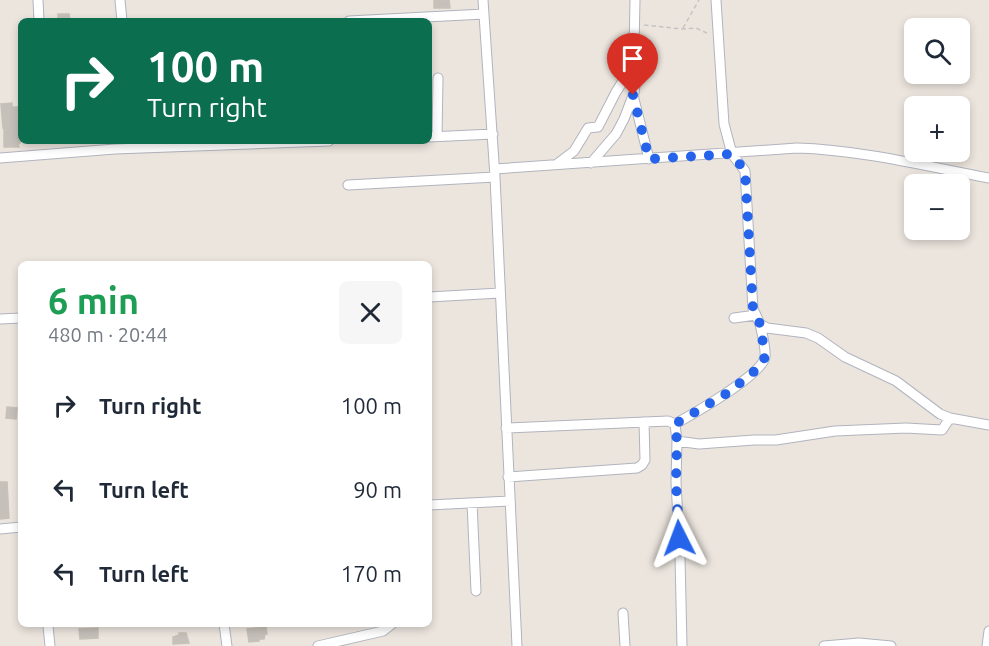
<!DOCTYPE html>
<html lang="en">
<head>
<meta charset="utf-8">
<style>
	body { margin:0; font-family:Ubuntu,sans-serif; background:#f6f6f7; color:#1f2937; height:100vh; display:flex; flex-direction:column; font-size:22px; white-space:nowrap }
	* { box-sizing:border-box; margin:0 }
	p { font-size:20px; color:#747a83 }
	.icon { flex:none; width:33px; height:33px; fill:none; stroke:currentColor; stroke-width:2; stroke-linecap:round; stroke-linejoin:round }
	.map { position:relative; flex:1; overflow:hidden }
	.panel { position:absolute; left:18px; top:261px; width:414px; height:366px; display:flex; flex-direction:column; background:#fff; border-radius:9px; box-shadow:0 3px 9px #0003 }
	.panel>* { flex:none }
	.guide { position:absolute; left:18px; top:18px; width:414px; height:126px; border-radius:9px; box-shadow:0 3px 9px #0003; background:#0b6e4f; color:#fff; overflow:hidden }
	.controls { position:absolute; left:904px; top:18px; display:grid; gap:12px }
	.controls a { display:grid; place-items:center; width:66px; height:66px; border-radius:9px; background:#fff; box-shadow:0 3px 9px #0003; font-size:30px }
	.pin { position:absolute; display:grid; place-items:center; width:51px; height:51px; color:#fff; margin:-62px -26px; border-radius:50% 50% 50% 0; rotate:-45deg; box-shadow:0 0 6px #0007 }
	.pin .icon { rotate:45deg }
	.me { position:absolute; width:66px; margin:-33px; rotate:357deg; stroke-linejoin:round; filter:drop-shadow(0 0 4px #0008) }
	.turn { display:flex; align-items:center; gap:21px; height:126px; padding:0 30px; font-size:27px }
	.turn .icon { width:78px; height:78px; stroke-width:2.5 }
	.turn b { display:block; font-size:42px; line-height:51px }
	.round { display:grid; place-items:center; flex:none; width:63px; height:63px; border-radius:9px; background:#f6f6f7 }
	.headline { display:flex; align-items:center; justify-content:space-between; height:102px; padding:0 30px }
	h1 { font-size:36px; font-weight:600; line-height:45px; color:#1e9e55 }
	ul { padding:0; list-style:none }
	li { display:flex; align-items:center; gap:18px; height:84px; padding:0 30px }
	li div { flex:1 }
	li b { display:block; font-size:22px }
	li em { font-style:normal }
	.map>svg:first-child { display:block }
</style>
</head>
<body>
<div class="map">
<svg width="989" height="646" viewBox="0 0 989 646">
	<rect width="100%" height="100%" fill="#ece5de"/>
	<path fill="#c5c0b9" stroke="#c7c1b7" stroke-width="1.5" d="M434,0H449L450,8H434Z
		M58,14H69L70,21H58Z
		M12,103V107H18L19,116L17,117L20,143H18L19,147H4V128H3L1,104Z
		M7,407L17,408L16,419L6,418Z
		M0,482H7L9,518L0,519Z
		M266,627L267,634H265L264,639H259V641L249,642L247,629Z
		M98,628V638L80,639L79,629Z
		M179,633H186L189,643L173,644V637L179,635Z"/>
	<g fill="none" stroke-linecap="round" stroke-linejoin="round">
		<defs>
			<path id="street" d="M38,0L39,21
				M120,0L122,21
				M483,0L495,177L517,646
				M716,0L724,124L732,154L745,171L753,309L760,324L767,328L806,333L818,338L845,357L896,381L940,414L950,418L989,425
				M349,21L484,14
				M633,95L649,159
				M437,136L438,78
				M429,137L493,134
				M0,158L115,149L329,141
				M591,163L616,134L624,119L634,93L636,78L634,49L635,0
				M557,164L574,151L588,128L598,127L616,92L635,62
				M495,169L797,148C861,150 925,166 989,178
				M348,185L495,177
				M429,297L500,293
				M734,318L756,315
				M0,319L21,318
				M675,424C693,414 762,375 765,357C766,348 762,333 760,324
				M506,428L668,421L675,424L677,441L676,482L680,557L682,646
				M677,441L699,444L754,440H776L835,431L906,428L942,430L950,418
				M508,477L637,468L642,465L645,460L644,422
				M472,503L476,591
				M429,505L510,501
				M0,529L21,527
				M623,613L625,646
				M224,624L227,646
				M48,626L50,646
				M318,646L383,631L392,624
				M824,646L859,643L891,646
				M987,646L989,631"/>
		</defs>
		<use href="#street" stroke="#b1b4be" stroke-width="11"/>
		<path stroke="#c4c4c4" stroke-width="1.5" stroke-dasharray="4.5 3" stroke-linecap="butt" d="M644,25L682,29L696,28L709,34
			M683,28L699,0"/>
		<use href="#street" stroke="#fff" stroke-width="9"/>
	</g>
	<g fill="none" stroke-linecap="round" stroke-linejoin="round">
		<path stroke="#2563eb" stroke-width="10" stroke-dasharray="0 18" d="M633,95L649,159L732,154L745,171L753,309L760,324L765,356L762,365L729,392L675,424L677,441L676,482L679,538"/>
	</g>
</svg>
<div class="controls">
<a><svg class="icon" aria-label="search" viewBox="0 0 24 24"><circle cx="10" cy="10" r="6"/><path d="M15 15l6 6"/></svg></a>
<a>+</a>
<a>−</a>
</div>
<div class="pin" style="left:633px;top:95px;background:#d93025"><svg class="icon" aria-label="arrive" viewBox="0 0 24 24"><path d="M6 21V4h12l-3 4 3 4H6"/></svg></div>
<svg class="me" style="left:679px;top:538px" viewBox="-20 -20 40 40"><path d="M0-17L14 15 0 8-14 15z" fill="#2563eb" stroke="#fff" stroke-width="4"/></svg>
<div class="guide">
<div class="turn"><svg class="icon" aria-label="right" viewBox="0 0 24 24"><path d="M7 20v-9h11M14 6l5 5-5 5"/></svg><div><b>100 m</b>Turn right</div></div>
</div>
<section class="panel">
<div class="headline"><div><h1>6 min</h1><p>480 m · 20:44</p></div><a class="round"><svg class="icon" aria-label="close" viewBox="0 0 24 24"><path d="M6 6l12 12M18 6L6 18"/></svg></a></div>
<ul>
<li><svg class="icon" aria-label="right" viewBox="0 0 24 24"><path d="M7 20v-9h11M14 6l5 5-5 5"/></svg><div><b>Turn right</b></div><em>100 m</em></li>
<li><svg class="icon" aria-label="left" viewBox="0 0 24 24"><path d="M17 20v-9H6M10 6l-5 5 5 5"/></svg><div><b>Turn left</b></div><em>90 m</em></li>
<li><svg class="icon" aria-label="left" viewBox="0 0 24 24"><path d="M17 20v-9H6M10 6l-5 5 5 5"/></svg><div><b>Turn left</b></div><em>170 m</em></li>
</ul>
</section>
</div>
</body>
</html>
